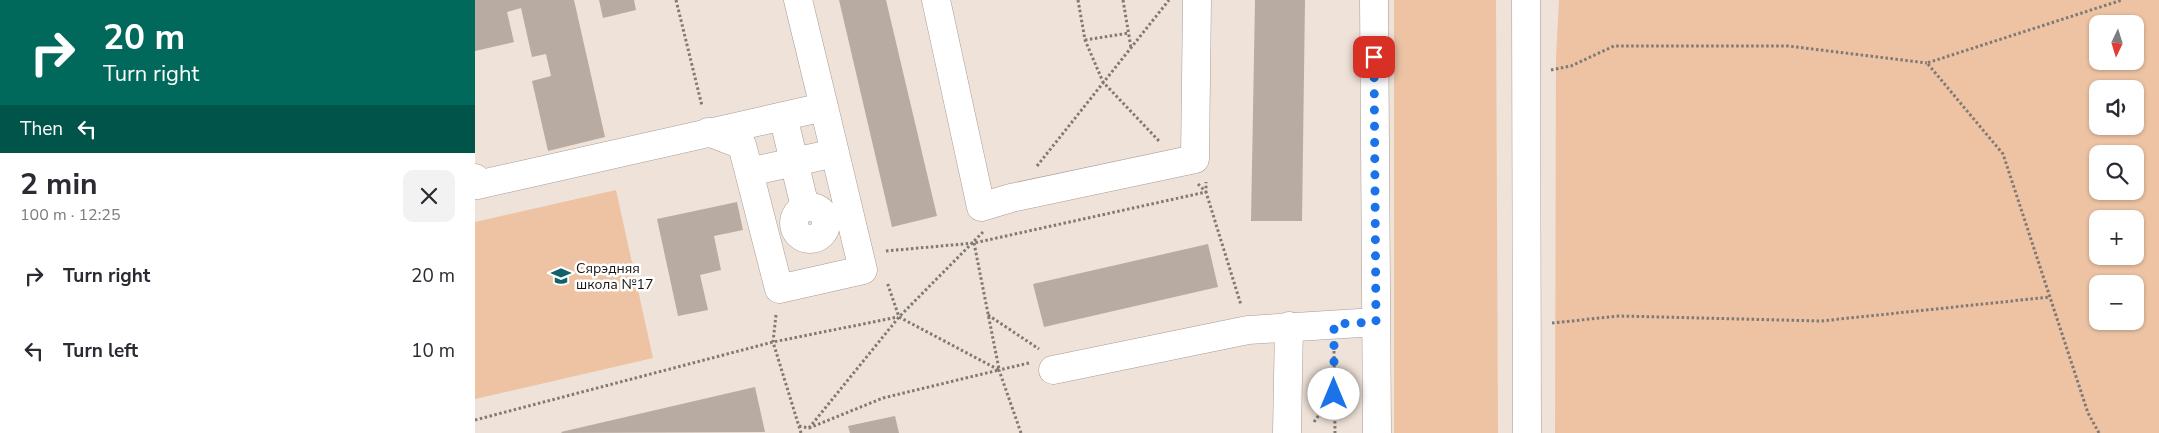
<!DOCTYPE html>
<html lang="en">
<head>
<meta charset="utf-8">
<style>
	body { margin:0; font-family:"Nunito Sans",sans-serif; background:#f2f2f3; color:#2b2b33; height:100vh; display:flex; flex-direction:column; font-size:19px; white-space:nowrap }
	* { box-sizing:border-box; margin:0 }
	p { font-size:16px; color:#7c7c81 }
	.icon { flex:none; width:28px; height:28px; fill:none; stroke:currentColor; stroke-width:2; stroke-linecap:round; stroke-linejoin:round }
	.map { position:relative; flex:1; overflow:hidden }
	.details { display:flex; flex-direction:column; background:#fff; width:475px }
	.details>* { flex:none }
	.top-card { background:#00695c; color:#fff; overflow:hidden }
	.needle { width:32px; rotate:184deg }
	.tools { position:absolute; left:1614px; top:15px; display:grid; gap:10px }
	.tools a { display:grid; place-items:center; width:55px; height:55px; border-radius:10px; background:#fff; box-shadow:0 1px 4px #0004; font-size:25px }
	.pin { position:absolute; display:grid; place-items:center; width:42px; height:42px; color:#fff; margin:-21px; border-radius:10px; box-shadow:0 2px 8px #0006 }
	.me { position:absolute; width:55px; margin:-28px; rotate:0deg; stroke-linejoin:round; filter:drop-shadow(0 0 4px #0008) }
	.turn { display:flex; align-items:center; gap:18px; height:105px; padding:0 20px; font-size:22px }
	.turn .icon { width:65px; height:65px; stroke-width:2.5 }
	.turn b { display:block; font-size:35px; line-height:42px }
	.then { display:flex; align-items:center; height:48px; padding:0 20px; background:#0003; gap:10px; font-size:19px }
	.round { display:grid; place-items:center; flex:none; width:52px; height:52px; border-radius:10px; background:#f2f2f3 }
	.headline { display:flex; align-items:center; justify-content:space-between; height:85px; padding:0 20px }
	h1 { font-size:30px; font-weight:700; line-height:38px }
	ul { padding:0; list-style:none }
	li { display:flex; align-items:center; gap:15px; height:75px; padding:0 20px }
	li div { flex:1 }
	li b { display:block; font-size:19px }
	li em { font-style:normal }
	main { display:flex; flex:1; min-height:0 }
	.map>svg:first-child { display:block }
</style>
</head>
<body>
<main>
<section class="details">
<div class="top-card">
<div class="turn"><svg class="icon" aria-label="right" viewBox="0 0 24 24"><path d="M7 20v-9h11M14 6l5 5-5 5"/></svg><div><b>20 m</b>Turn right</div></div>
<div class="then">Then<svg class="icon" aria-label="left" viewBox="0 0 24 24"><path d="M17 20v-9H6M10 6l-5 5 5 5"/></svg></div>
</div>
<div class="headline"><div><h1>2 min</h1><p>100 m · 12:25</p></div><a class="round"><svg class="icon" aria-label="close" viewBox="0 0 24 24"><path d="M6 6l12 12M18 6L6 18"/></svg></a></div>
<ul>
<li><svg class="icon" aria-label="right" viewBox="0 0 24 24"><path d="M7 20v-9h11M14 6l5 5-5 5"/></svg><div><b>Turn right</b></div><em>20 m</em></li>
<li><svg class="icon" aria-label="left" viewBox="0 0 24 24"><path d="M17 20v-9H6M10 6l-5 5 5 5"/></svg><div><b>Turn left</b></div><em>10 m</em></li>
</ul>
</section>
<div class="map">
<svg width="1684" height="433" viewBox="0 0 1684 433">
	<rect width="100%" height="100%" fill="#efe2d9"/>
	<path fill="#edc3a4" fill-rule="evenodd" d="M919,0H1021L1023,433H919Z
		M1084,0H1684V433H1080L1081,57ZM1622,24H1660V61H1622ZM1622,89H1660V126H1622ZM1622,154H1660V191H1622ZM1622,219H1660V256H1622ZM1622,284H1660V321H1622Z
		M141,190L178,358L0,399V222Z"/>
	<path fill="#b8aba2" d="M0,0H99L130,137L73,151L57,81L76,76L71,54L57,57L46,8L32,12L39,42L0,51Z
		M124,0H159L161,10L128,18Z
		M364,0H411L462,216L417,227Z
		M780,0H830L827,221H776Z
		M262,202L268,230L239,236L246,270L225,275L233,310L203,316L182,219Z
		M733,244L743,287L569,327L558,284Z
		M280,387L290,432L87,433L86,432Z
		M420,416L424,433H375L373,426Z"/>
	<g fill="none" stroke-linecap="round" stroke-linejoin="round">
		<defs>
			<path id="minor" d="M461,0L506,207L536,198L720,159L722,0
				M899,0L902,433
				M308,116L330,207
				M233,132L267,145L304,289L388,270L349,107
				M274,172L360,153
				M0,178L2,185L349,107L323,0
				M319 223a16 16 0 1 1 32 0a16 16 0 1 1-32 0Z
				M578,370L773,330L901,322
				M812,433L814,326"/>
			<path id="highway" d="M1051,0L1052,433"/>
		</defs>
		<use href="#minor" stroke="#a79b92" stroke-width="29"/>
		<use href="#highway" stroke="#a79b92" stroke-width="29"/>
		<path stroke="#817973" stroke-width="3" stroke-dasharray="2.5 2.5" stroke-linecap="butt" d="M201,0L227,106
			M603,0L610,40L628,82L684,141
			M648,0L656,48
			M610,40L654,33
			M1076,70L1096,66L1139,46H1313L1452,63
			M562,166L694,0
			M723,184L731,192V182
			M499,243L524,369
			M411,251L499,243L731,192L766,305
			M301,315L298,342L326,433
			M513,315L564,349
			M1077,323L1144,316L1346,321L1575,297
			M859,351L860,433
			M0,420L298,342L423,317
			M839,422L858,395
			M324,426L334,428L408,398L524,370L424,317L412,282
			M334,428L424,317L508,232
			M546,433L524,370L554,363
			M1624,433L1613,413L1528,154L1452,63L1647,0"/>
		<use href="#minor" stroke="#fff" stroke-width="28"/>
		<use href="#highway" stroke="#fff" stroke-width="28"/>
	</g>
	<g fill="none" stroke-linecap="round" stroke-linejoin="round">
		<path stroke="#1a73e8" stroke-width="9" stroke-dasharray="0 16.2" d="M859,394V324L901,322L899,57"/>
	</g>
	<defs>
		<symbol id="school-bare" viewBox="-9 -9 18 18"><path d="M0-5L7-2L0 1L-7-2ZM-4 1L0 2.5L4 1V4Q0 6-4 4Z" fill="#116169" stroke="#fff" stroke-width="2.5" paint-order="stroke"/></symbol>
	</defs>
	<g fill-rule="evenodd">
		<use href="#school-bare" x="72" y="262" width="28" height="28"/>
	</g>
	<g text-anchor="middle" dominant-baseline="central" stroke-width="5" stroke-linejoin="round" paint-order="stroke">
		<g font-size="14" fill="#181411" stroke="#fff" text-anchor="start">
			<text x="101" y="268">Сярэдняя<tspan x="101" dy="16">школа №17</tspan></text>
		</g>
	</g>
</svg>
<div class="tools">
<a><svg class="needle" viewBox="-14 -14 28 28"><path d="M0-13l5 13h-10z" fill="#e53935"/><path d="M0 13l5-13h-10z" fill="#7c7c81"/></svg></a>
<a><svg class="icon" aria-label="sound" viewBox="0 0 24 24"><path d="M4 9h4l5-4v14l-5-4H4zM17 9q2 3 0 6"/></svg></a>
<a><svg class="icon" aria-label="search" viewBox="0 0 24 24"><circle cx="10" cy="10" r="6"/><path d="M15 15l6 6"/></svg></a>
<a>+</a>
<a>−</a>
</div>
<div class="pin" style="left:899px;top:57px;background:#d93025"><svg class="icon" aria-label="arrive" viewBox="0 0 24 24"><path d="M6 21V4h12l-3 4 3 4H6"/></svg></div>
<svg class="me" style="left:859px;top:394px" viewBox="-20 -20 40 40"><circle r="19" fill="#fff"/><path d="M0-13L10 11 0 6-10 11z" fill="#1a73e8"/></svg>
</div>
</main>
</body>
</html>
